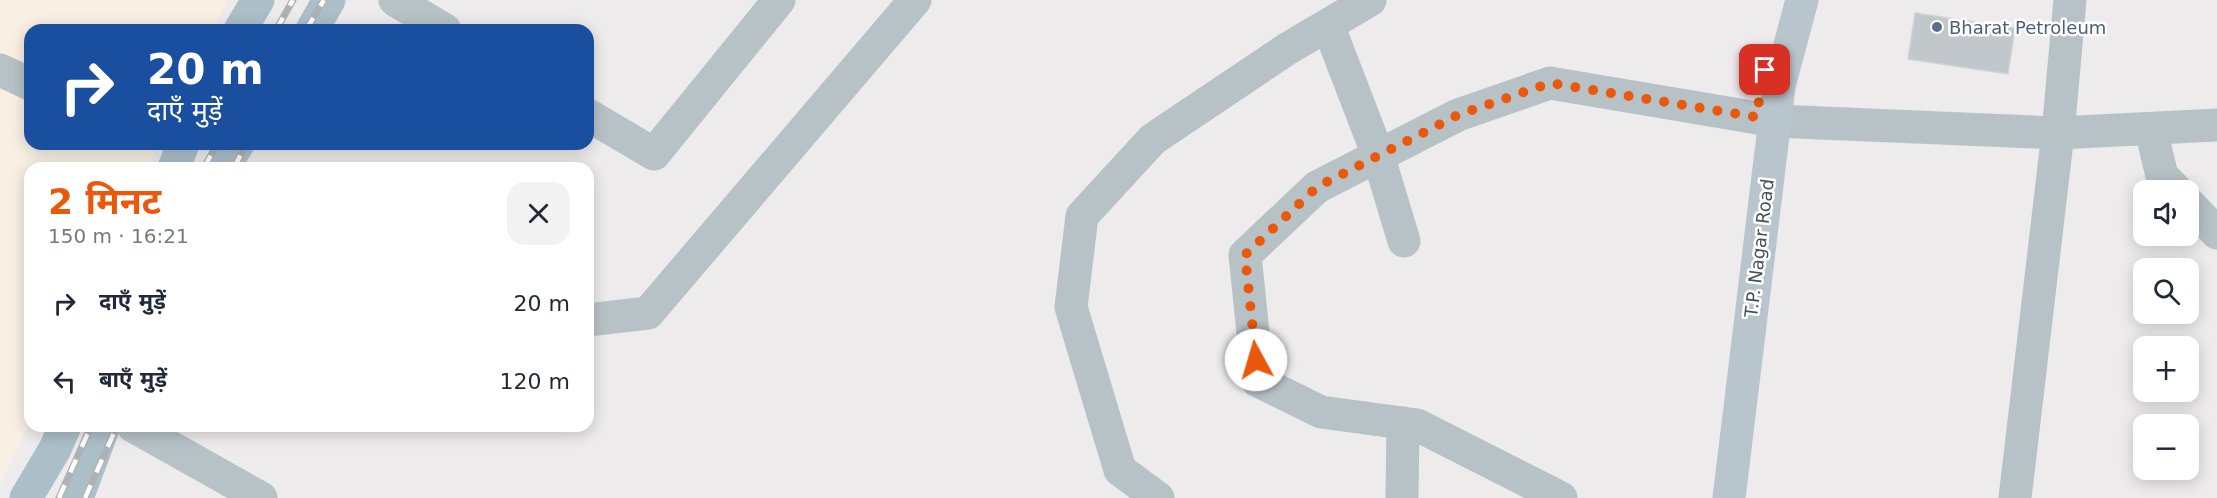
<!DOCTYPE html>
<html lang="hi">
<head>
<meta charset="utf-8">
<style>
	body { margin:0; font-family:"DejaVu Sans","Noto Sans Devanagari",sans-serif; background:#f2f2f3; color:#1f2937; height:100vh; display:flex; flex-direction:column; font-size:22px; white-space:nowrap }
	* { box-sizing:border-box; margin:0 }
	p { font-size:20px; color:#747a83 }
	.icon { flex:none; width:33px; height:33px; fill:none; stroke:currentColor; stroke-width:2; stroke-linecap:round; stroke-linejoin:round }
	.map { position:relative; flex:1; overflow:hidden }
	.sheet { position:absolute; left:24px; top:162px; width:570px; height:270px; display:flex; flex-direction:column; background:#fff; border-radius:18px; box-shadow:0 3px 15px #0003 }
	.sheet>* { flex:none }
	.hud { position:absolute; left:24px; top:24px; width:570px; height:126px; border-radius:18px; box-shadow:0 3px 15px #0003; background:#1a4fa0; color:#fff; overflow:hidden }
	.buttons { position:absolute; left:2133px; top:180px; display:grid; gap:12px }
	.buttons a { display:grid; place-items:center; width:66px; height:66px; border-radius:12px; background:#fff; box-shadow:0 3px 15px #0003; font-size:30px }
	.pin { position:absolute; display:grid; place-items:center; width:51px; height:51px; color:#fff; margin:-26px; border-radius:12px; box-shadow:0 3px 9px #0006 }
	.me { position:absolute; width:66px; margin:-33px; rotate:354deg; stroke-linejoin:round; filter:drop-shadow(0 0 4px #0008) }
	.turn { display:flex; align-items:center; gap:21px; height:126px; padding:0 24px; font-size:27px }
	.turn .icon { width:78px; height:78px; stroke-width:2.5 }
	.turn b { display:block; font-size:42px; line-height:51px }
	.round { display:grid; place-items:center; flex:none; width:63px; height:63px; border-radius:18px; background:#f2f2f3 }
	.headline { display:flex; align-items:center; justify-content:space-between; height:102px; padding:0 24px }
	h1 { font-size:36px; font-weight:700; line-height:45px; color:#ea580c }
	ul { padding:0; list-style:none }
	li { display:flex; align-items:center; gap:18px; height:78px; padding:0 24px }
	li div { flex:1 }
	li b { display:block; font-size:22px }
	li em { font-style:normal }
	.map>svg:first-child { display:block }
</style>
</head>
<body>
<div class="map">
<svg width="2217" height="498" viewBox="0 0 2217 498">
	<rect width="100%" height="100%" fill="#eeebec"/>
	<path fill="#f9f0e4" d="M0,0H227L213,30H30V144H159L148,168H30V421L0,486Z"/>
	<path fill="#c2c7cb" stroke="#cfd3d7" stroke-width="1.5" d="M1915,13L2015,28L2008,74L1908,59Z"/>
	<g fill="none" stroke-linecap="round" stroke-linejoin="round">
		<path stroke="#b7c2c7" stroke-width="33" d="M395,0L445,30
			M1328,25L1378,155L1404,241
			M0,70L30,84
			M588,115L654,154L779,0
			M2151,130L2162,176L2176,190
			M2188,203L2217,233
			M588,320L648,313L915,0
			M133,426L261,498
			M1158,498L1120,470L1071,307L1082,216L1153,139L1287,49L1370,0
			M1402,498L1403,423
			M1561,498L1417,425L1321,412L1258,381L1245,255L1317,187L1458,115L1550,83L1775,121L2058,133L2070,0
			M2015,498L2058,133L2217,125"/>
		<path stroke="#b8c5cc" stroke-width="33" d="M1729,498L1779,86L1802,0"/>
		<path stroke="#acbfc9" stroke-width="33" d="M240,30L258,0
			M312,30L329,0
			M174,168L183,144
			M223,168L238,144
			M26,498L55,449L65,426
			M77,498L104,426"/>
		<defs>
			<path id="rail" d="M276,30L293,0
				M306,30L324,0
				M204,168L217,144
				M234,168L246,144
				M59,498L91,426
				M85,498L117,426"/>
		</defs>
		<use href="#rail" stroke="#aeb2b5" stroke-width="7"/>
		<use href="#rail" stroke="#fff" stroke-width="4.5" stroke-dasharray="14" stroke-linecap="butt"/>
	</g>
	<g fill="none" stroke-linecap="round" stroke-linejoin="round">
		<path stroke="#ea580c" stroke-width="10" stroke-dasharray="0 18" d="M1256,360L1245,255L1317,187L1458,115L1550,83L1756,117L1765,70"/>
	</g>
	<circle fill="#5c6f8a" stroke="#fff" stroke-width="2" cx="1937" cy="27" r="6"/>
	<g text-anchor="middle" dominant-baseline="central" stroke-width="5" stroke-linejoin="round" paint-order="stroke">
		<g font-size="18" fill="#4e5e75" stroke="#fff" text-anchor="start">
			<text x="1949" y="27">Bharat Petroleum</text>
		</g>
		<g font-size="18" fill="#455157" stroke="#fff">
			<text transform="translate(1759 248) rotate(-83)">T.P. Nagar Road</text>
		</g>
	</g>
</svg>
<div class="buttons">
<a><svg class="icon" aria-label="sound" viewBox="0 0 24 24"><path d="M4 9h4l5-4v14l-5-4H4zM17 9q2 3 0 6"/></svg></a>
<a><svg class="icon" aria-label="search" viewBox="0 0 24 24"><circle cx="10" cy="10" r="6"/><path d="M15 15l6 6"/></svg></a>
<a>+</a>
<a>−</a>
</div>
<div class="pin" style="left:1765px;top:70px;background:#d93025"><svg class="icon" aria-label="arrive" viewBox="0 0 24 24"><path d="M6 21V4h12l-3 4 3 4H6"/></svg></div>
<svg class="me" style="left:1256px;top:360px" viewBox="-20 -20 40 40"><circle r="19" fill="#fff"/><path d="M0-13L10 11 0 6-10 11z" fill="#ea580c"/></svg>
<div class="hud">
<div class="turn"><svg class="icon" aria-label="right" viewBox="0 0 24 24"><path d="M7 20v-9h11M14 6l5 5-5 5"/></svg><div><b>20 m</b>दाएँ मुड़ें</div></div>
</div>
<section class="sheet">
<div class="headline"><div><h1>2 मिनट</h1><p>150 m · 16:21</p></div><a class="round"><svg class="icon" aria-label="close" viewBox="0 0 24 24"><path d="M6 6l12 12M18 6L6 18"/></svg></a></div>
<ul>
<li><svg class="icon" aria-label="right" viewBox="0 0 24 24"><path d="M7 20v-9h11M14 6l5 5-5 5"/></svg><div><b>दाएँ मुड़ें</b></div><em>20 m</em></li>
<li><svg class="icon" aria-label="left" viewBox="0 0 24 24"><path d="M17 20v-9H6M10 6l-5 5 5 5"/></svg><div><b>बाएँ मुड़ें</b></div><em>120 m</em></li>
</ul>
</section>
</div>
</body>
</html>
